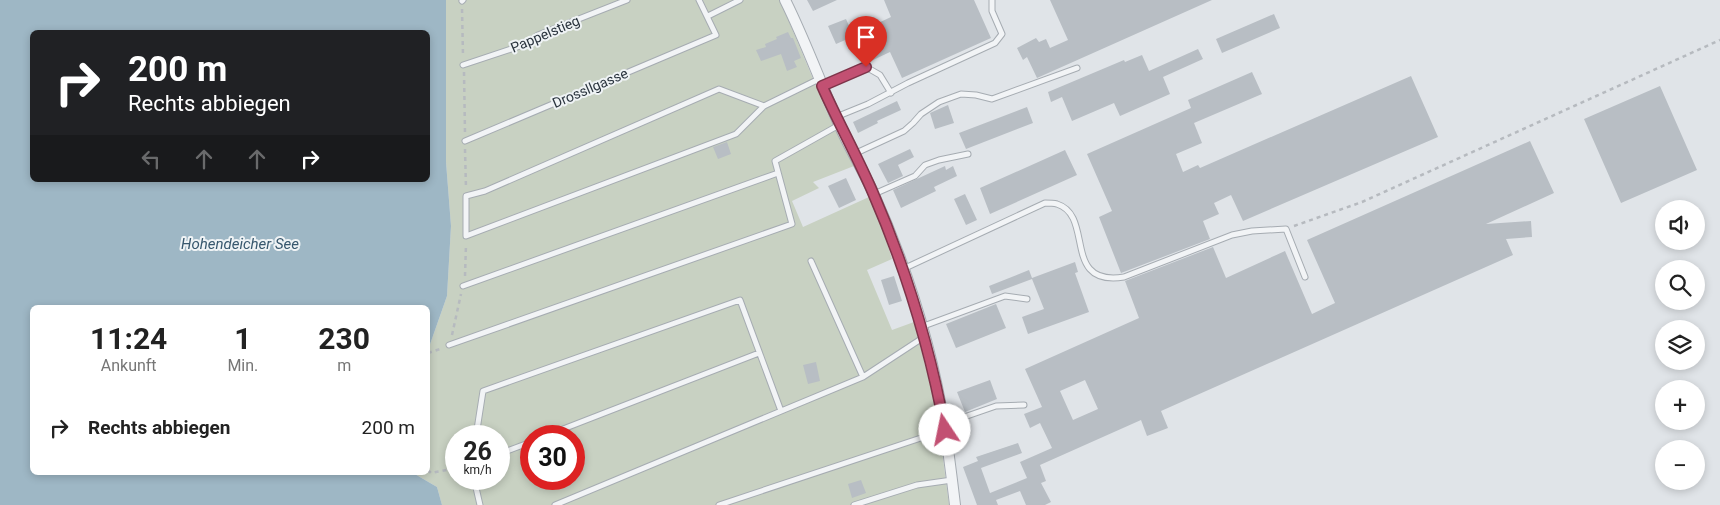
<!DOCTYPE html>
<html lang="de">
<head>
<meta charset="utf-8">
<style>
	body { margin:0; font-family:Roboto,sans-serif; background:#f2f2f2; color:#222; height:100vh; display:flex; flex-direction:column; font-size:19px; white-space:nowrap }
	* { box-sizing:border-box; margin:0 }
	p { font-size:16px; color:#767676 }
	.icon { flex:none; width:28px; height:28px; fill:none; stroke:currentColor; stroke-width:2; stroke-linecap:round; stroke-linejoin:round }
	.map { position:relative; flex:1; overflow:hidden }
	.details { position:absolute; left:30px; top:305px; width:400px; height:170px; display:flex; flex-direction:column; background:#fff; border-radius:8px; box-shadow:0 2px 8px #0003 }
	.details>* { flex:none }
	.guide { position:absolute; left:30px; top:30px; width:400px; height:152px; border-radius:8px; box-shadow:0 2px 8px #0003; background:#202124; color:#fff; overflow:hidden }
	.tools { position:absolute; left:1655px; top:200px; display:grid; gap:10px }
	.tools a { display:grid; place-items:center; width:50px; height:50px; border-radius:50%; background:#fff; box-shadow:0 2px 8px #0003; font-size:25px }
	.speed { position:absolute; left:445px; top:425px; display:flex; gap:10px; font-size:25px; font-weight:700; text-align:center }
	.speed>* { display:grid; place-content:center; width:65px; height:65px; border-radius:50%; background:#fff; box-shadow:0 2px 8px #0003; line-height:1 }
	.speed small { font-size:12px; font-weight:400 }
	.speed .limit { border:8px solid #d22; background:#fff; color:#111 }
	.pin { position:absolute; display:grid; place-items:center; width:42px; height:42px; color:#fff; margin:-51px -21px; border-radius:50% 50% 50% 0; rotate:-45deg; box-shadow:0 0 5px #0007 }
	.pin .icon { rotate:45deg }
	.me { position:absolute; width:55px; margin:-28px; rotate:349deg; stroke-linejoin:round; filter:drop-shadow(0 0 4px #0008) }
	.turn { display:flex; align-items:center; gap:18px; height:105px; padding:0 15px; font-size:22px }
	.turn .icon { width:65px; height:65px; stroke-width:2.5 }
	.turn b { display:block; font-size:35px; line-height:42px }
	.lanes { display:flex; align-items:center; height:48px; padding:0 15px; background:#0003; justify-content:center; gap:25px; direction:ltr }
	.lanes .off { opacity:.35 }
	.eta { display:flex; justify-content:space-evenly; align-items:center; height:85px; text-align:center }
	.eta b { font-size:30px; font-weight:700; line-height:35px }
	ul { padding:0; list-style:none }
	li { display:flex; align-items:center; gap:15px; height:75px; padding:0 15px }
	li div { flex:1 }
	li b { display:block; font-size:19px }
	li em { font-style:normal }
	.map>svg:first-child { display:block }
</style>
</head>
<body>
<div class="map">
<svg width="1720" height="505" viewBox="0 0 1720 505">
	<rect width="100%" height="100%" fill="#e0e4e8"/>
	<path fill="#c8d1c2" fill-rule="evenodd" d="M446,0H780L826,110L854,166L813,182L819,188L792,201L803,227L869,197L879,217L892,259L867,270L892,330L914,322L937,412L949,505H442L437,487L413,473L428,472V350L447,296L451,226L446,162ZM456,436H499V479H456ZM531,436H574V479H531Z"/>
	<path fill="#9eb7c5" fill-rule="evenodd" d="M0,0H446V162L451,226L447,296L428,350V308H32V472L413,473L437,487L442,505H0ZM32,32H428V180H32Z"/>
	<path fill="#b8bec4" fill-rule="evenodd" d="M807,0H837L813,11Z
		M884,0H974L991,38L902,78L890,52L871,61L859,36L877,27L876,24L891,17Z
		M1050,0H1212L1037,78L1027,57L1023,60L1017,48L1036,38L1039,42L1046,39L1050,48L1068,40Z
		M1274,14L1280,28L1222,53L1216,39Z
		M846,19L850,28L870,21L873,28L836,44L828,26Z
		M788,32L791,38H793L801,58L794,61L797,67L787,71L781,54L761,61L756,50L766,47L765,44L777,39L776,37Z
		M1198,49L1203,59L1163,77L1170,94L1120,116L1114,103L1072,121L1062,97L1051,102L1048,92L1124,60L1125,62L1142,55L1149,71Z
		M1252,72L1262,94L1194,123L1202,143L1176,154L1183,172L1198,165L1200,168L1411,76L1438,137L1243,221L1231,195L1214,203L1219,214L1203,221L1210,239L1121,273L1099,217L1112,211L1087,154L1191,108L1188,100Z
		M1660,86L1697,170L1621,203L1584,119Z
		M897,101L901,110L877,121L878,123L858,133L853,122Z
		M948,105L954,123L935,129L930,113Z
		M1027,107L1033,123L966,149L959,133Z
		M1530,141L1554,193L1486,224L1531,221L1532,237L1506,239L1513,255L1161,411L1168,428L1147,436L1141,420L1040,465L1046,481L1041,483L1051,502L1045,505H1026L1020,491L996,500L998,505H977L963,467L978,461L976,457L1018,443L1022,453L981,468L990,493L1027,478L1020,462L1052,448L1040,423L1030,428L1024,414L1042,407L1025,369L1139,318L1125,281L1213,247L1226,278L1285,251L1312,314L1335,303L1307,240ZM1085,380L1098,409L1073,420L1060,391Z
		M727,142L731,154L718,159L713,147Z
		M910,149L914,157L898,165L903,176L888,183L878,164Z
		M1065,150L1077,175L990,214L980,188Z
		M945,166L946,170L953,166L957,176L934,187L936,191L901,208L893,190Z
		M846,178L856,200L839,208L828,186Z
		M965,194L977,220L966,225L954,199Z
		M1075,262L1078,272L1075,273L1089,312L1028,334L1022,317L1044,309L1032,279L992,294L989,286L1029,270L1032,278Z
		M894,276L902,301L889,305L881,280Z
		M996,304L1006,328L956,348L946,324Z
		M816,362L820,381L808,384L803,365Z
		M990,380L997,399L965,412L957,392Z
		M861,480L866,493L852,498L848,484Z"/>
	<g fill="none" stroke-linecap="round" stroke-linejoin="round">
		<defs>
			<path id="service" d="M462,1L463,0
				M708,16L740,0
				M463,65L526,44L538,35L627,0
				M823,85L866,67L880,75L891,93
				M764,106L719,89L485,191L466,196V236L736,134L764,106L819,79
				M836,117L868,104L908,83L995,43L1002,34L992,11V0
				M465,141L716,35L699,0
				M854,154L904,131L913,123L921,114L939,102L961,94L976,95L992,99L1077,68
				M874,194L915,176L925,165L939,160L968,154
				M811,261L863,377
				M903,269L1045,203C1049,203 1053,203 1057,204C1095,216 1061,287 1124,277L1232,235L1252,231L1286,229L1305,277
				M463,286L778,173
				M921,327L1005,296L1027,299
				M449,345L792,224L775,161L839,125
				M944,424L996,406L1024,405
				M476,436L483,391L740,300L781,411
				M545,436L759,353
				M499,454L531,442
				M474,479L480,505
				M555,505L863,377L924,337
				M719,505L945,430
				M854,505L917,485L952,480"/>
			<path id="minor" d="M785,0C805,40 820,82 838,122C848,145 861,167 872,190C906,265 932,348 945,430C949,454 952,480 955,505"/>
		</defs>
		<use href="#service" stroke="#a6acb2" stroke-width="7"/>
		<use href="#minor" stroke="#a6acb2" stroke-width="12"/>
		<path stroke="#b6babf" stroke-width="2.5" stroke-dasharray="4 4" stroke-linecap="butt" d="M462,9L463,56
			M464,72L465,134
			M465,149L466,189
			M1294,226L1362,202L1720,40
			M465,276L466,244
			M452,335L461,294
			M428,353L443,348
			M428,470L431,473L456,468"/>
		<use href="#service" stroke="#f2f4f6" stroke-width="5"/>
		<use href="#minor" stroke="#f2f4f6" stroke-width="10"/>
	</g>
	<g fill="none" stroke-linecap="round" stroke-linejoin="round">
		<defs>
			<path id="route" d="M866,67L822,86C838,122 857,156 873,193C906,269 930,348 945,430"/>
		</defs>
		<use href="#route" stroke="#7e344a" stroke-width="12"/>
		<use href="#route" stroke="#c25072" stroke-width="9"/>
	</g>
	<g text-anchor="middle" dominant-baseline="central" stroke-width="4" stroke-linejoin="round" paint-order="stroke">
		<g font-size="14" fill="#2a343e" stroke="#eff3f5">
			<text transform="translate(545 34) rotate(-23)">Pappelstieg</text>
			<text transform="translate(590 88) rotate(-23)">Drossllgasse</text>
		</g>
		<g font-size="15" font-style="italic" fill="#38586e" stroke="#eff3f5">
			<text x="240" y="244">Hohendeicher See</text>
		</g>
	</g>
</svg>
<div class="tools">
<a><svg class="icon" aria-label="sound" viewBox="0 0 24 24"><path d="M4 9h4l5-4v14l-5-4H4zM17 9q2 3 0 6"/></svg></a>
<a><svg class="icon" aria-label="search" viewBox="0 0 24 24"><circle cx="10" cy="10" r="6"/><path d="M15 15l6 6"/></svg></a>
<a><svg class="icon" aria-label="layers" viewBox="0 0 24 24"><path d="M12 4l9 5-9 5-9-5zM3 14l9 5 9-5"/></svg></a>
<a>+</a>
<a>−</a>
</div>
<div class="speed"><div>26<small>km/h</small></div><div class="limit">30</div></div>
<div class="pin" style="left:866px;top:67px;background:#d93025"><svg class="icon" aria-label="arrive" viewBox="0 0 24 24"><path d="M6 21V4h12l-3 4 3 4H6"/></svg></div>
<svg class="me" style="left:945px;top:430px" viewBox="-20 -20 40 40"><circle r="19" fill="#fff"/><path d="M0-13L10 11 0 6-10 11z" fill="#c25072"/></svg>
<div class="guide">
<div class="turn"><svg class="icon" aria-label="right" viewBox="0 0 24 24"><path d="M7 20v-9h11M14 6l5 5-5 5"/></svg><div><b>200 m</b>Rechts abbiegen</div></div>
<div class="lanes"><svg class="icon off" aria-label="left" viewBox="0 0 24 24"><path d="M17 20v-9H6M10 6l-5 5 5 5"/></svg><svg class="icon off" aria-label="ahead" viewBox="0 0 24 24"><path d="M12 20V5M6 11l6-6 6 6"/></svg><svg class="icon off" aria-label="ahead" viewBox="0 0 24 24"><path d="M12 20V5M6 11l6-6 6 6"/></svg><svg class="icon" aria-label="right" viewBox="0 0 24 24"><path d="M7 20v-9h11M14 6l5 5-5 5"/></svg></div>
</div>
<section class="details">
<div class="eta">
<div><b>11:24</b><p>Ankunft</p></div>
<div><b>1</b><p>Min.</p></div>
<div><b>230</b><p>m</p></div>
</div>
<ul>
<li><svg class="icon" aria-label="right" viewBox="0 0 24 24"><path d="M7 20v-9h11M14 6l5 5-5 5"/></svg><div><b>Rechts abbiegen</b></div><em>200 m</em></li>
</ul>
</section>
</div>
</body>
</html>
